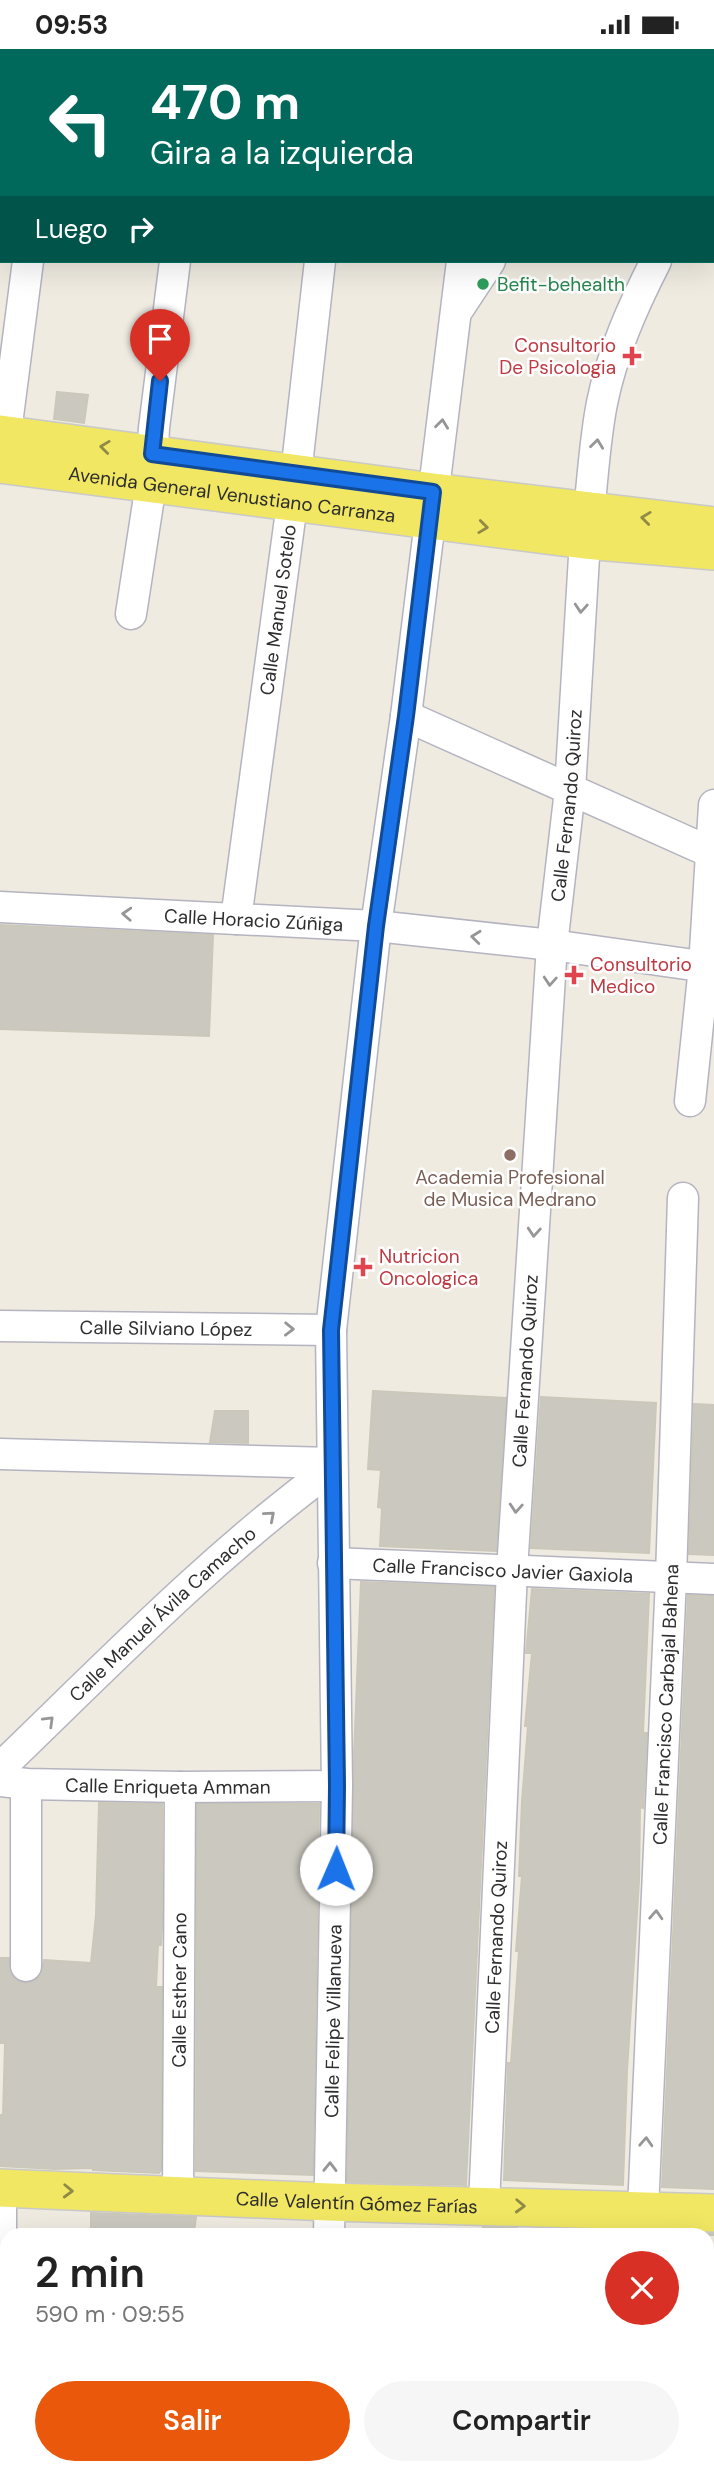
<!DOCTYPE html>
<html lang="es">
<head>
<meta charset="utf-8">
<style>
	body { margin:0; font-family:"DM Sans",sans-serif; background:#f6f6f6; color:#222; height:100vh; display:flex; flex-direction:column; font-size:26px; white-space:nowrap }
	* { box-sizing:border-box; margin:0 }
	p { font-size:23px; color:#767676 }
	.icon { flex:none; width:38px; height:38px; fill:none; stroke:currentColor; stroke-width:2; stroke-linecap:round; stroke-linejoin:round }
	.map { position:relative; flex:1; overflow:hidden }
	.drawer { position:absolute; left:0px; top:2179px; width:714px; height:247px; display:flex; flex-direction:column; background:#fff; border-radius:21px 21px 0 0; box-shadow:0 7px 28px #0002 }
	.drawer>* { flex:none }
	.guide { position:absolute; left:0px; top:0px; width:714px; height:214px; box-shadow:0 7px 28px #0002; background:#00695c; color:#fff; overflow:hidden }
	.pin { position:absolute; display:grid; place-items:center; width:60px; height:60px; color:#fff; margin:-72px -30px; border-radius:50% 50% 50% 0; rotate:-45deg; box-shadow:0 0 7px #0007 }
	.pin .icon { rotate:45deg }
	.me { position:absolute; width:77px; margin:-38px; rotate:1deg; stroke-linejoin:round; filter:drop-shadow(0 0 5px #0008) }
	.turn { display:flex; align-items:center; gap:24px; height:147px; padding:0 35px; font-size:32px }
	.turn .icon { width:91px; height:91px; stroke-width:2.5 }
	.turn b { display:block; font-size:49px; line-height:60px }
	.then { display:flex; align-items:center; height:66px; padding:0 35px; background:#0003; gap:14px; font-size:26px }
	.round { display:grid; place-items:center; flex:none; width:74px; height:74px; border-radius:37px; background:#f6f6f6 }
	.head { display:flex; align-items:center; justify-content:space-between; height:119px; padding:0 35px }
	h1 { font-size:42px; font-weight:600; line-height:52px }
	.cta { display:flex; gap:14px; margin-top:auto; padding:14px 35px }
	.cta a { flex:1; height:80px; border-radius:42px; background:#ea580c; color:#fff; font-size:28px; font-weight:600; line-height:80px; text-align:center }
	.cta a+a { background:#f6f6f6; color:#222 }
	.status { display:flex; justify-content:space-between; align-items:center; height:49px; padding:0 35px; background:#fff; direction:ltr }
	.status svg { height:19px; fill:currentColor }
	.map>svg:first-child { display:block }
</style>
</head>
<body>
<div class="status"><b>09:53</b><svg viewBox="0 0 49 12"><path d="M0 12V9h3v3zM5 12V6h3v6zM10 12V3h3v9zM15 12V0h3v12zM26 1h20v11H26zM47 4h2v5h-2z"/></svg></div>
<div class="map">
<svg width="714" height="2424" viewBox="0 0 714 2424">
	<rect width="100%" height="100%" fill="#efebe1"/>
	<path fill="#f0ebd1" d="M119,0H408V2H118Z"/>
	<path fill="#cbc9bf" stroke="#cbc8ba" stroke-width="2" d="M57,343L88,346L84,374L54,370Z
		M0,876L213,886L209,987L0,980Z
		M373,1342L506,1349L496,1502L380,1497L382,1459L378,1458L381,1421L368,1420Z
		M541,1348L656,1354L649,1504L531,1499Z
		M694,1355L714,1356V1506L689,1505Z
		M215,1362H248V1394L210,1393Z
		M361,1533L494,1538L466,2136L347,2133L354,1705Z
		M532,1540L649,1545L643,1684H647L643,1759L640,1758L639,1832L627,2022L623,2136L504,2131L508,2014H511L519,1902H516L522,1827H519L522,1752L528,1677H525L532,1604H526Z
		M688,1546L714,1547V2140L662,2138Z
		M99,1754L162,1755V1878L161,1896H158L156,1938H162L161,2121L159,2124L93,2121V2119L55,2120L0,2117V2066H3L5,1994H0V1909H9L11,1926L18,1932L25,1934L34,1932L41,1926L44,1911L91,1914L96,1866Z
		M197,1755H319L313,2126L196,2122Z
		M91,2164L196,2168L194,2183L168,2181L167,2186H91Z
		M483,2178L517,2179V2186H483Z
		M564,2181L714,2185V2186H563Z"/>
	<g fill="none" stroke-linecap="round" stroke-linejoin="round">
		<defs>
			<g id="minor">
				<path d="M54,2L55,0"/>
				<path d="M129,2V0"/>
				<path d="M389,2V0"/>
				<path d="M488,2L489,0"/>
				<path d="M577,2L578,0"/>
				<path d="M633,2L635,0"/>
				<path d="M712,128L714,126"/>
				<path d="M459,259L490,212"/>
				<path d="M3,406L28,212"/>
				<path d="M589,462C593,427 595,389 602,354C612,304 633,257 656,212"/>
				<path d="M131,565L151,435L154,379L175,212"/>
				<path d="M406,667L710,803"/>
				<path id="s1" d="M0,858L376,877L552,896L714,919"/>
				<path id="s2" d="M236,870L296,425L320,212"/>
				<path d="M690,1052L704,918L714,756"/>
				<path id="s3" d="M0,1277L331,1281"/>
				<path d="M0,1405L332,1414"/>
				<path id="s4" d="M333,1514L714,1530"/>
				<path id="s5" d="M0,1719C107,1616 212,1507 332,1419"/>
				<path id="s6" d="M0,1732L26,1735L180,1738L337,1737"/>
				<path d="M26,1917V1735"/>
				<path d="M1,2140V2184"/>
				<path id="s7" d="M178,2146L180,1738"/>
				<path id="s8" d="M484,2156L512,1521L552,896L570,741L585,491"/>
				<path id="s9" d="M643,2161L671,1529L683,1149"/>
				<path id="s10" d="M329,2186L337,1737L331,1281L376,877L406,667L462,212"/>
				<path d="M130,2424V2418"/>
				<path d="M325,2424V2418"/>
				<path d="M490,2424V2418"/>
				<path d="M631,2424V2418"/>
			</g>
			<g id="major">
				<path d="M0,385L433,443L714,477"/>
				<path id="s11" d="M0,415L585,491L714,502"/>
				<path id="s12" d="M0,2139L329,2153L714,2164"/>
			</g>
		</defs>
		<use href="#minor" stroke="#b4b4c1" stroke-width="33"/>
		<use href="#major" stroke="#c9c9c9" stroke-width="40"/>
		<use href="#minor" stroke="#fff" stroke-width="30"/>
		<use href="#major" stroke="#f1e763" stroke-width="37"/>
	</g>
	<defs><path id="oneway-chevron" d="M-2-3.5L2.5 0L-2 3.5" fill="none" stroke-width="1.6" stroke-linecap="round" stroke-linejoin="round" transform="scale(1.75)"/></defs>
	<g stroke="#969696">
		<use href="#oneway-chevron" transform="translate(442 375) rotate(-83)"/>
		<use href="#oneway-chevron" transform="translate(597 395) rotate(-83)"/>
		<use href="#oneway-chevron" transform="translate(581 559) rotate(94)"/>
		<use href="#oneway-chevron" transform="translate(127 865) rotate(-177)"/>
		<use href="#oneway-chevron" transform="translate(476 888) rotate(-174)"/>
		<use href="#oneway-chevron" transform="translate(550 932) rotate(94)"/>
		<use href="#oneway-chevron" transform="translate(534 1183) rotate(94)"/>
		<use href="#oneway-chevron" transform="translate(289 1280) rotate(1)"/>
		<use href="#oneway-chevron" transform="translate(516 1459) rotate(94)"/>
		<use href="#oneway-chevron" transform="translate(270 1467) rotate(-41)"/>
		<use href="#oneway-chevron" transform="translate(49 1672) rotate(-44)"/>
		<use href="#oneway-chevron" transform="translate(656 1866) rotate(-87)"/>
		<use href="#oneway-chevron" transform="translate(646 2093) rotate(-87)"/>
		<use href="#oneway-chevron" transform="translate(330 2118) rotate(-89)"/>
	</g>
	<g stroke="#908a48">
		<use href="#oneway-chevron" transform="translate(105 398) rotate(-173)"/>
		<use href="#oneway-chevron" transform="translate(646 469) rotate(-173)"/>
		<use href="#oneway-chevron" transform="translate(483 478) rotate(7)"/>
		<use href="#oneway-chevron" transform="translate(68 2142) rotate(2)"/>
		<use href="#oneway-chevron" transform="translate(520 2157) rotate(2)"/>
	</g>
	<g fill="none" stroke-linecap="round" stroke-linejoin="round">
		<defs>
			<path id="route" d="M160,332L152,405L433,443L406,667L376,877L331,1281L337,1737L336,1820"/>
		</defs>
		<use href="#route" stroke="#114b97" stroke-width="18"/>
		<use href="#route" stroke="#1a73e8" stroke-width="12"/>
	</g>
	<circle fill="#2e9e5b" stroke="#fff" stroke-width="2.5" cx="483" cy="235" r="7"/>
	<g fill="#e0444e" stroke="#fff" stroke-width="2.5">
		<path d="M628.5 296.5h7v7h7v7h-7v7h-7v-7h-7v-7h7z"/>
		<path d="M570.5 915.5h7v7h7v7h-7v7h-7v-7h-7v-7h7z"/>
		<path d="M359.5 1207.5h7v7h7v7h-7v7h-7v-7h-7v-7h7z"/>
	</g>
	<circle fill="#8d6e63" stroke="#fff" stroke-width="2.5" cx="510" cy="1106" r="7"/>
	<g text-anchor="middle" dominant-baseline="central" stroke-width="5" stroke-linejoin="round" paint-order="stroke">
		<g font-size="19" fill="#27864d" stroke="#fff" text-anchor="start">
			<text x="497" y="235">Befit-behealth</text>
		</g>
		<g font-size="19" fill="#be3a42" stroke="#fff" text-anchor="start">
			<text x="616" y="296" text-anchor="end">Consultorio<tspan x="616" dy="22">De Psicologia</tspan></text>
			<text x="590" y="915">Consultorio<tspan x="590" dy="22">Medico</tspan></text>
			<text x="379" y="1207">Nutricion<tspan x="379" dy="22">Oncologica</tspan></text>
		</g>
		<g font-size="19" fill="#2e2e2e" stroke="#fff">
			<text stroke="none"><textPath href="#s11" startOffset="234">Avenida General Venustiano Carranza</textPath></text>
			<text stroke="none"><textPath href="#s2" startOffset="312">Calle Manuel Sotelo</textPath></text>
			<text stroke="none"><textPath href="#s8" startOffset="1402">Calle Fernando Quiroz</textPath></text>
			<text stroke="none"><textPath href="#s1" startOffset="254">Calle Horacio Zúñiga</textPath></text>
			<text stroke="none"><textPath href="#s3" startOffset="166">Calle Silviano López</textPath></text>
			<text stroke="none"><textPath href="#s8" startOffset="835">Calle Fernando Quiroz</textPath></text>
			<text stroke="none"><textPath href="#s4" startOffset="170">Calle Francisco Javier Gaxiola</textPath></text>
			<text stroke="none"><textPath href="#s5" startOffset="224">Calle Manuel Ávila Camacho</textPath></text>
			<text stroke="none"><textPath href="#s9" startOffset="506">Calle Francisco Carbajal Bahena</textPath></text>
			<text stroke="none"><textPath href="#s6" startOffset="168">Calle Enriqueta Amman</textPath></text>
			<text stroke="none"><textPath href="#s8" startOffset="268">Calle Fernando Quiroz</textPath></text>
			<text stroke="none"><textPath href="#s7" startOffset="205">Calle Esther Cano</textPath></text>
			<text stroke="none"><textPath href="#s10" startOffset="214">Calle Felipe Villanueva</textPath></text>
			<text stroke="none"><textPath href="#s12" startOffset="357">Calle Valentín Gómez Farías</textPath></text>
		</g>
		<g font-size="19" fill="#785e54" stroke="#fff">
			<text x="510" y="1128">Academia Profesional<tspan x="510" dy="22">de Musica Medrano</tspan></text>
		</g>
	</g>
</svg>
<div class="pin" style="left:160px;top:332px;background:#d93025"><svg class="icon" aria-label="arrive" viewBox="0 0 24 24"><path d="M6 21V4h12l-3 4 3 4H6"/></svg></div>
<svg class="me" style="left:336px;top:1820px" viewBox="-20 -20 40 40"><circle r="19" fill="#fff"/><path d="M0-13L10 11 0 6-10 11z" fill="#1a73e8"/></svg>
<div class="guide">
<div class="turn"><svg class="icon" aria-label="left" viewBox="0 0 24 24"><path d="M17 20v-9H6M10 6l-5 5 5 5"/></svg><div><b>470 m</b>Gira a la izquierda</div></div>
<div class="then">Luego<svg class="icon" aria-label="right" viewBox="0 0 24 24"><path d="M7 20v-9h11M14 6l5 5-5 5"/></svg></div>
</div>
<section class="drawer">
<div class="head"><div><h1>2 min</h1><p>590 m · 09:55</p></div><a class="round" style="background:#d93025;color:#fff"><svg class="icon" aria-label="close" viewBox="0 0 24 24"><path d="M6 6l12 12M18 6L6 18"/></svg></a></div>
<div class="cta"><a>Salir</a><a>Compartir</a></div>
</section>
</div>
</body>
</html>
